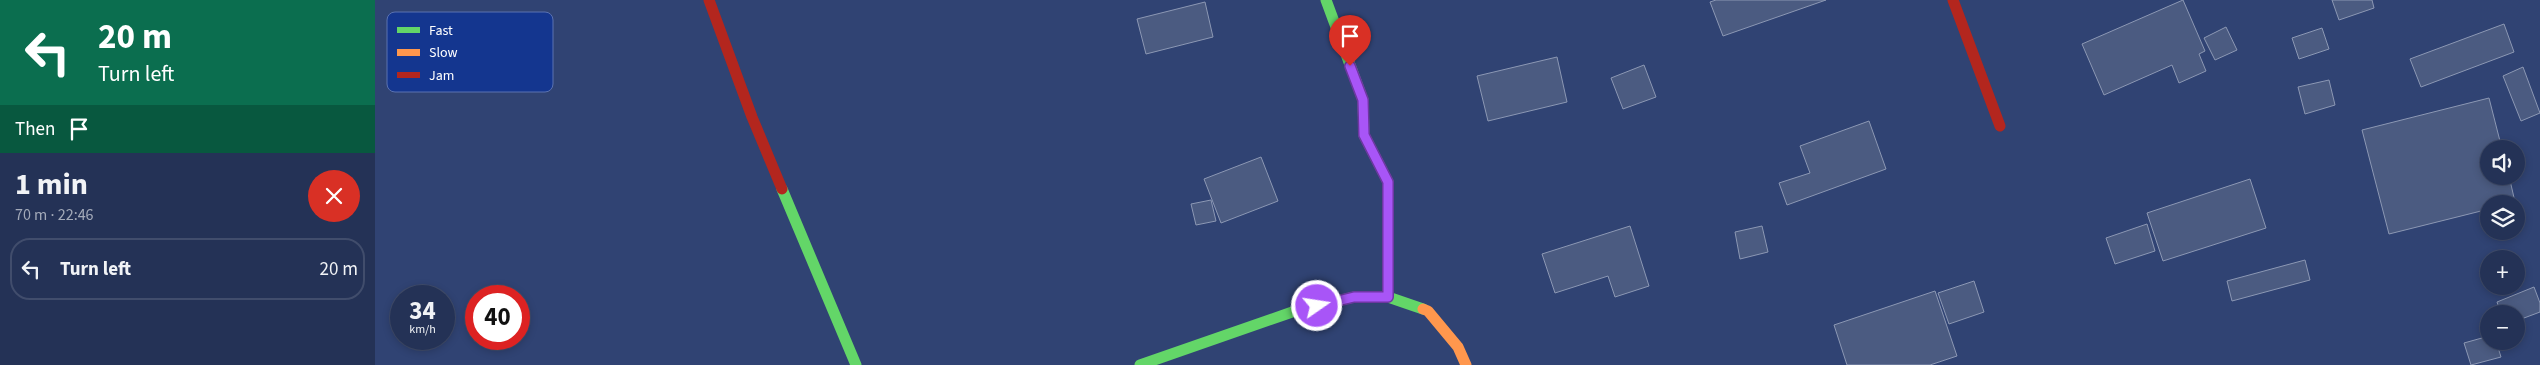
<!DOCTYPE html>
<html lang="en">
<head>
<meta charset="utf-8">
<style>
	body { margin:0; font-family:"Source Sans 3",sans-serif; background:#303e60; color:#f1f3f6; height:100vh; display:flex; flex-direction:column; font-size:19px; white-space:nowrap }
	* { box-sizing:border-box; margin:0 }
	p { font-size:16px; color:#a3aab9 }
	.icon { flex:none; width:28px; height:28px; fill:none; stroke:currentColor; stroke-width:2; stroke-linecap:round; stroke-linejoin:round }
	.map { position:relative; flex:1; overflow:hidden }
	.details { display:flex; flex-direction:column; background:#243256; width:375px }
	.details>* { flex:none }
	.banner { background:#0b6e4f; color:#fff; overflow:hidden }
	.buttons { position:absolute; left:2105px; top:140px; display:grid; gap:10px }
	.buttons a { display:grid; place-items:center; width:45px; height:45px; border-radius:50%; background:#243256; box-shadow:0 2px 8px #0003,0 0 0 1px #414d6c; font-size:25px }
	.speed { position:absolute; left:15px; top:285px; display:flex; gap:10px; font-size:25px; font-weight:700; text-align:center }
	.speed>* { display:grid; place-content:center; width:65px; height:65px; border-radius:50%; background:#243256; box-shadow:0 2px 8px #0003,0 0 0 1px #414d6c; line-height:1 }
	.speed small { font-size:12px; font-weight:400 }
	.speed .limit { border:8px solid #d22; background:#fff; color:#111 }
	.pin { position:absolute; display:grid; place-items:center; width:42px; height:42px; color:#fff; margin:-51px -21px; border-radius:50% 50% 50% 0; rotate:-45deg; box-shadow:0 0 5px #0007 }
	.pin .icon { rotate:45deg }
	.me { position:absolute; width:55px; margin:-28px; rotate:77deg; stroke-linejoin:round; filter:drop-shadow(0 0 4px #0008) }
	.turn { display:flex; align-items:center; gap:18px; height:105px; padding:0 15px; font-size:22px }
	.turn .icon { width:65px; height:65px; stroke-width:2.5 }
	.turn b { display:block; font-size:35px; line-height:42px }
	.then { display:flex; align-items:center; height:48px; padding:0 15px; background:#0003; gap:10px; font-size:19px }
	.round { display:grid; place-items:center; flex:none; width:52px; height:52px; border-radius:26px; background:#303e60 }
	.head { display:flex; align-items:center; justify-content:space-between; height:85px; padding:0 15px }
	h1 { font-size:30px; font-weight:700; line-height:38px }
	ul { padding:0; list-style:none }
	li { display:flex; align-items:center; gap:15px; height:62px; margin:0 10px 8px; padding:0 5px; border:2px solid #414d6c; border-radius:20px }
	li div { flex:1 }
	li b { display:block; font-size:19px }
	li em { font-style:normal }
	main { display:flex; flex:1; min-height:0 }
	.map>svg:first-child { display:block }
</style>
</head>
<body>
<main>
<section class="details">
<div class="banner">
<div class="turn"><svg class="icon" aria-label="left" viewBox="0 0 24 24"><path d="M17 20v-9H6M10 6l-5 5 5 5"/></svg><div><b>20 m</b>Turn left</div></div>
<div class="then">Then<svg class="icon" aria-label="arrive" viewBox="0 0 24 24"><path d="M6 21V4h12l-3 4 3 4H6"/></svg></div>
</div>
<div class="head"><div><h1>1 min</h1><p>70 m · 22:46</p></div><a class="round" style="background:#d93025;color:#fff"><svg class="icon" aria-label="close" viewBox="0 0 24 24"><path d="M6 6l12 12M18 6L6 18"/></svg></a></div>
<ul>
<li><svg class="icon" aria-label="left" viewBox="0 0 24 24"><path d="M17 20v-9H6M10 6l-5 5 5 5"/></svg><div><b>Turn left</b></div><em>20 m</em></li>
</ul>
</section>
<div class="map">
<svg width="2165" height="365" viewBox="0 0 2165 365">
	<rect width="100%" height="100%" fill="#304373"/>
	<path fill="#4b5b81" stroke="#8c98b4" d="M1341,0H1451L1348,36L1335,2Z
		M1808,0L1830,51L1824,54L1831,71L1804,83L1797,65L1729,95L1707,44Z
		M1957,0H1997L1999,8L1964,20Z
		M830,2L838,37L771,54L762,19Z
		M2129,24L2139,52L2046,87L2035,59Z
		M1851,27L1862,50L1840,60L1829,38Z
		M1947,28L1954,49L1924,59L1917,38Z
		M1182,57L1192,102L1113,121L1102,76Z
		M1269,65L1281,97L1248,109L1236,78Z
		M2148,67L2165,113L2146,121L2128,76Z
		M1954,80L1960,105L1930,114L1923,87Z
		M2114,98L2127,149H2114V176H2134L2140,202L2114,204V209L2014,234L1987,130Z
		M1494,121L1511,169L1412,205L1404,183L1435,173L1425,146Z
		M886,157L903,201L846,223L829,179Z
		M1875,179L1891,228L1788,261L1772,213Z
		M836,200L841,221L821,225L816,204Z
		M1772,224L1780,251L1740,264L1731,238Z
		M1255,226L1274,286L1240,297L1233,276L1180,293L1167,254Z
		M1387,226L1393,252L1365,259L1360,232Z
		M1930,260L1935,280L1857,301L1852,281Z
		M1599,281L1609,312L1574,324L1563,293Z
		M2159,287L2165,303V312L2141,321V314H2126L2122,302Z
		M1560,291L1582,356L1555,365H1472L1459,325Z
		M2114,336V341H2121L2126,357L2096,365L2089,343Z"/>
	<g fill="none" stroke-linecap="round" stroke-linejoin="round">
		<path stroke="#63d668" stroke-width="11" d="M951,0L988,100L989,135L1013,182V297
			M407,189L481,365
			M765,365L923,310L979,297H1013L1048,309"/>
		<path stroke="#ff974d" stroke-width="11" d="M1048,309L1053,311L1083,347L1091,365"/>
		<path stroke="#b3261e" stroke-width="11" d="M334,0L377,117L407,189
			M1578,0L1625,126"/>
	</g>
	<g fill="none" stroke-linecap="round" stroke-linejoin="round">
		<defs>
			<path id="route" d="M942,306L979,297H1013V182L989,135L988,100L975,66"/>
		</defs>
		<use href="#route" stroke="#6d37a1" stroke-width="12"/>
		<use href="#route" stroke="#a855f7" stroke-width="9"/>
	</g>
	<rect x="12" y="12" width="166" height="80" rx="8" fill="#14368f" stroke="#5a72b1" stroke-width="1"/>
	<rect x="22" y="27" width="23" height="6" fill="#63d668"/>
	<rect x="22" y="49" width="23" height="7" fill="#ff974d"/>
	<rect x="22" y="72" width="23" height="6" fill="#b3261e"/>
	<g font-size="14" fill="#fff">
		<text x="54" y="35">Fast</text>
		<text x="54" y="57">Slow</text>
		<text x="54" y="80">Jam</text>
	</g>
</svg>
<div class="buttons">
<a><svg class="icon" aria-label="sound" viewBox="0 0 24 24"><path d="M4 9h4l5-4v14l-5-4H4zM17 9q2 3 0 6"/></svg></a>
<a><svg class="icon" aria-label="layers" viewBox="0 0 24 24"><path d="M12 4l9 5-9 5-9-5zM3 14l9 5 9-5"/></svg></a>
<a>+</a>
<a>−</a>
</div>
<div class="speed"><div>34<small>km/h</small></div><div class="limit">40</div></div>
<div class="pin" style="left:975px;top:66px;background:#d93025"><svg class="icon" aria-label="arrive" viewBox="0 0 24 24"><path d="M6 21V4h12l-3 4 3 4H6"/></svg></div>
<svg class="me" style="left:942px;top:306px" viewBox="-20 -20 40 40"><circle r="17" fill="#a855f7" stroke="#fff" stroke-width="3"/><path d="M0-11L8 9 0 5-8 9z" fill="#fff"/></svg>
</div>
</main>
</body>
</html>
